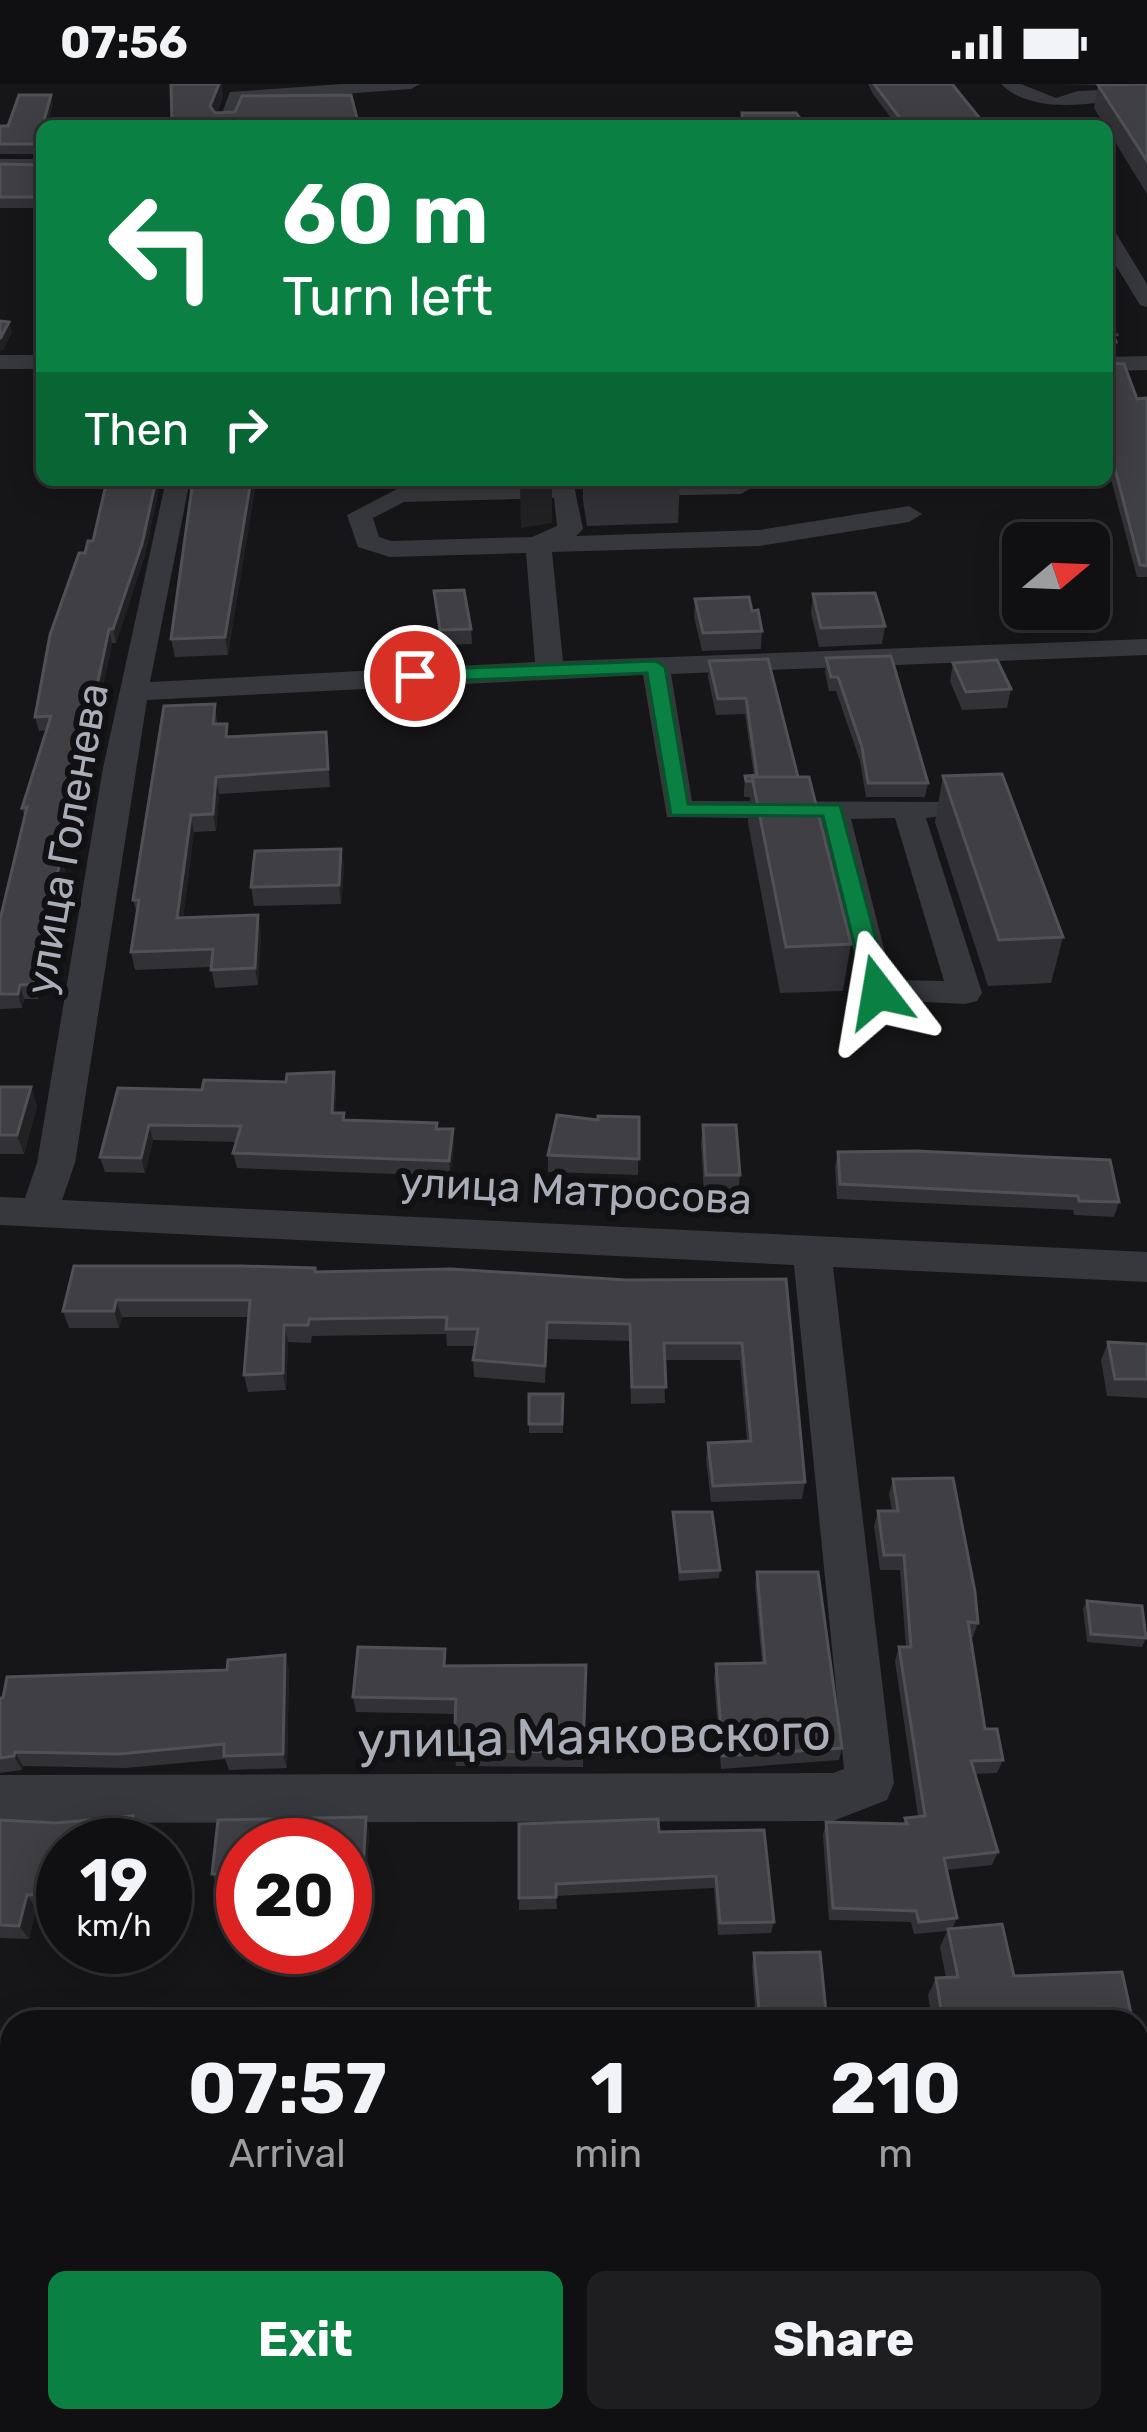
<!DOCTYPE html>
<html lang="en">
<head>
<meta charset="utf-8">
<style>
	body { margin:0; font-family:Rubik,sans-serif; background:#1e1e20; color:#f1f3f6; height:100vh; display:flex; flex-direction:column; font-size:45px; white-space:nowrap }
	* { box-sizing:border-box; margin:0 }
	p { font-size:39px; color:#9c9d9f }
	.icon { flex:none; width:66px; height:66px; fill:none; stroke:currentColor; stroke-width:2; stroke-linecap:round; stroke-linejoin:round }
	.map { position:relative; flex:1; overflow:hidden }
	.sheet { position:absolute; left:0px; top:1926px; width:1149px; height:423px; display:flex; flex-direction:column; background:#101012; border-radius:36px 36px 0 0; box-shadow:0 6px 30px #0003,0 0 0 3px #303032 }
	.sheet>* { flex:none }
	.top-card { position:absolute; left:36px; top:36px; width:1077px; height:366px; border-radius:18px; box-shadow:0 6px 30px #0003,0 0 0 3px #303032; background:#0b8043; color:#fff; overflow:hidden }
	.needle { width:78px; rotate:71deg }
	.fabs { position:absolute; left:1002px; top:438px; display:grid; gap:24px }
	.fabs a { display:grid; place-items:center; width:108px; height:108px; border-radius:18px; background:#101012; box-shadow:0 6px 30px #0003,0 0 0 3px #303032; font-size:60px }
	.speed { position:absolute; left:36px; top:1734px; display:flex; gap:24px; font-size:60px; font-weight:700; text-align:center }
	.speed>* { display:grid; place-content:center; width:156px; height:156px; border-radius:50%; background:#101012; box-shadow:0 6px 30px #0003,0 0 0 3px #303032; line-height:1 }
	.speed small { font-size:30px; font-weight:400 }
	.speed .limit { border:18px solid #d22; background:#fff; color:#111 }
	.pin { position:absolute; display:grid; place-items:center; width:102px; height:102px; color:#fff; margin:-51px; border:6px solid #fff; border-radius:50%; box-shadow:0 3px 12px #0007 }
	.me { position:absolute; width:132px; margin:-66px; rotate:346deg; stroke-linejoin:round; filter:drop-shadow(0 0 9px #0008) }
	.turn { display:flex; align-items:center; gap:42px; height:252px; padding:0 48px; font-size:54px }
	.turn .icon { width:156px; height:156px; stroke-width:2.5 }
	.turn b { display:block; font-size:84px; line-height:102px }
	.then { display:flex; align-items:center; height:114px; padding:0 48px; background:#0003; gap:24px; font-size:45px }
	.eta { display:flex; justify-content:space-evenly; align-items:center; height:204px; text-align:center }
	.eta b { font-size:72px; font-weight:700; line-height:84px }
	.action { display:flex; gap:24px; margin-top:auto; padding:24px 48px }
	.action a { flex:1; height:138px; border-radius:18px; background:#0b8043; color:#fff; font-size:48px; font-weight:700; line-height:138px; text-align:center }
	.action a+a { background:#1e1e20; color:#f1f3f6 }
	.status { display:flex; justify-content:space-between; align-items:center; height:84px; padding:0 60px; background:#101012; direction:ltr }
	.status svg { height:33px; fill:currentColor }
	.map>svg:first-child { display:block }
</style>
</head>
<body>
<div class="status"><b>07:56</b><svg viewBox="0 0 49 12"><path d="M0 12V9h3v3zM5 12V6h3v6zM10 12V3h3v9zM15 12V0h3v12zM26 1h20v11H26zM47 4h2v5h-2z"/></svg></div>
<div class="map">
<svg width="1147" height="2348" viewBox="0 0 1147 2348">
	<rect width="100%" height="100%" fill="#161618"/>
	<g fill="none" stroke-linecap="round" stroke-linejoin="round">
		<path stroke="#3d3f44" stroke-width="3" stroke-dasharray="3 4.5" stroke-linecap="butt" d="M1107,229L1119,255"/>
		<path fill="#37383d" fill-rule="evenodd" d="M342,0H420L411,5L243,17L235,42H217L230,8Z
			M1001,0H1021L1056,14L1078,7L1147,4V14C1099,16 1038,35 1001,0Z
			M0,75H42V87H0Z
			M1107,144L1114,146L1147,200V223L1140,221L1107,167Z
			M0,271H42V285H0Z
			M1147,272V286L1107,287V273Z
			M166,396H190L150,598L535,578L526,469L390,473L358,463L347,431L399,404L574,401L583,445L576,452L759,446L909,422L922,430L909,438L759,462L552,468L563,577L1147,555V571L671,590L692,717L941,718L945,725L941,732L926,734L982,909L977,917L965,920L866,915L820,735L667,733L643,591L147,616L75,1079L62,1116L1147,1168V1198L833,1183L894,1699L887,1716L833,1737L0,1739V1691L833,1689L844,1685L794,1181L0,1141V1113L25,1114L37,1079L103,684ZM554,414L557,442L532,453L391,457L379,453L373,434L404,418ZM895,734L944,897L892,896L851,735Z
			M743,396L753,403L741,410L630,412L618,405L630,398Z"/>
	</g>
	<path fill="#323236" d="M868,0H952L986,42H897L873,10Z
		M1062,0H1147V110L1107,45V42H1105L1094,24L1098,1H1100Z
		M53,21L42,42V70H0V42H8Z
		M0,80L40,81L36,124H0Z
		M1107,279L1137,315L1147,314V493H1137L1107,380Z
		M107,396H161L144,474L116,559H112L38,915H24L22,924L0,925V836L25,734L22,724L47,646L39,647L35,633L85,469L93,457Z
		M193,396H255L228,571L175,573L171,555Z
		M583,396H680L678,439L587,442L583,417Z
		M1089,490L1108,519L1103,537L1066,538L1061,525H1089Z
		M434,507L471,545L472,560L441,561Z
		M813,510L885,542L882,560L819,563L811,529Z
		M695,515L752,527L762,547L761,565L702,567L694,533Z
		M826,574L928,699L925,713H866L860,677L836,607H829L825,588Z
		M768,575L798,693L851,860L843,907L780,909L748,739L750,713H744V708L745,692H754L745,630L716,631L708,593L709,577Z
		M953,579L1011,605L1007,624L962,626L950,597Z
		M215,620L217,640L229,653L326,648L330,703L219,710L216,747L194,748L183,834L261,848L258,901L215,904L211,883L135,886L131,868L137,830L133,816Z
		M943,692L1063,853L1051,899L988,902L935,738Z
		M341,765L344,784L341,820L254,822L251,803Z
		M334,988L336,1004L335,1029H344L345,1036L437,1045L454,1060L450,1092L237,1084L233,1069L237,1058L153,1056L145,1089L105,1088L100,1073L202,1006L286,998Z
		M0,1003H31L37,1022L24,1070H0Z
		M639,1033L638,1091L548,1088V1071L598,1036Z
		M703,1041L740,1091L738,1110H704L701,1060Z
		M838,1068L1119,1118L1114,1133L1074,1131L1073,1126L837,1115L835,1083Z
		M74,1182L626,1196L786,1195L805,1398L802,1415L711,1418L706,1375L708,1359L747,1357L740,1276H664L665,1319L631,1320L629,1257L547,1255L545,1299L474,1293L473,1276L475,1262H447L446,1250L312,1252L311,1259L288,1258L286,1306L248,1308L244,1291L249,1233H122L119,1244H69L63,1227Z
		M1108,1258L1147,1260V1314L1107,1312L1101,1276Z
		M529,1310H563V1349H529Z
		M893,1395L978,1539L973,1553H970L985,1645L1003,1676L997,1689L975,1690L998,1768L992,1781L947,1786L957,1834L952,1845L1014,1892L1133,1938H932L928,1911L936,1894H946L940,1863L947,1847L914,1850L911,1838L829,1836L823,1751L826,1738L903,1740L905,1734L918,1732L895,1577L899,1563H906L900,1486H880L874,1442L878,1427H892L889,1410Z
		M673,1428L720,1486L719,1494L679,1497Z
		M757,1488L842,1664L839,1676L721,1685L714,1594L716,1580L762,1579L755,1502Z
		M1087,1517L1146,1554L1142,1563L1087,1558L1083,1525Z
		M285,1571L289,1587L287,1684L229,1686L225,1675L126,1684L23,1682L22,1686L0,1689V1614L227,1586Z
		M586,1581L583,1683L456,1682L454,1667L456,1630L356,1628L353,1613L447,1582Z
		M366,1733L369,1747L366,1800H352L349,1857H345V1761H243V1863H283V1868L239,1867L234,1855L240,1803H218L212,1790L218,1736Z
		M0,1736L140,1746L63,1761V1823L36,1825L29,1855L0,1854Z
		M659,1748L774,1838L771,1849L718,1851L714,1804L556,1812L557,1825L519,1826V1814Z
		M754,1869L827,1938H756L752,1882Z
		M1147,2274V2329L1138,2280Z"/>
	<path fill="#212124" d="M219,0H222L223,14L213,40L210,22Z
		M51,11L53,21L47,42H42Z
		M42,96V112L36,124L34,113Z
		M9,238L12,249L3,266L0,267V255Z
		M1116,258L1113,268L1107,269V259Z
		M156,396H161L144,474L116,559L113,545Z
		M251,396H255L256,401L228,571L225,553Z
		M552,396V439L521,444L520,400Z
		M109,545L112,559L38,915L34,900Z
		M216,693L219,710L216,747L213,730Z
		M191,731L194,748L181,852L177,834Z
		M341,765L344,784L341,820L339,801Z
		M258,831L261,848L258,901L255,884Z
		M20,901L24,915L22,924L18,910Z
		M334,988L336,1004L334,1044L332,1029Z
		M31,1003L37,1022L24,1070L17,1051Z
		M149,1041L153,1056L145,1089L141,1074Z
		M453,1045L454,1060L450,1092L449,1077Z
		M116,1216L122,1233L119,1244L114,1227Z
		M284,1241L288,1258L286,1306L283,1289Z
		M285,1571L289,1587L287,1684L283,1670Z
		M15,1668L23,1682L22,1686L14,1672Z
		M133,1732L140,1746L138,1761H130Z
		M366,1733L369,1747L366,1800L363,1787Z
		M348,1787L352,1800L349,1857L345,1845Z
		M27,1811L36,1825L29,1855L19,1842Z
		M83,2337H93L92,2348H82Z"/>
	<path fill="#3f3f44" stroke="#4f5156" stroke-width="3" d="M171,0H219L210,22L215,29L235,28L242,12L351,11L358,38L532,42H172Z
		M874,0H952L986,42H906Z
		M1147,0V77L1098,1Z
		M19,11H51L41,48L42,62L40,60H0V42H8Z
		M742,29H796L806,42H743Z
		M42,73V96L34,113H0V80L40,81Z
		M1107,234L1116,258L1107,259Z
		M0,237L9,238L0,255Z
		M1107,279L1124,280L1137,315L1147,314V482L1140,481L1113,377L1107,363Z
		M107,396H156L142,460L113,545H109L34,900L20,901L18,910H0V836L27,723L22,724L51,632L35,633L50,551L79,469H85L88,457H93Z
		M193,396H251L225,553L171,555Z
		M519,396H550L520,400Z
		M587,396H652L587,398Z
		M1089,490H1094L1108,519H1089Z
		M464,506L471,545L440,546L434,507Z
		M875,509L885,542L821,544L813,510Z
		M749,513L752,527L758,526L762,547L703,549L695,515Z
		M891,572L928,699H868L862,663L838,593H831L826,574Z
		M768,575L798,693H752L753,697H746L745,692L757,691L746,614L718,615L709,577Z
		M997,576L1011,605L966,608L953,579Z
		M215,620L213,640H227L226,653L326,648L328,685L216,693L213,730L191,731L177,834L258,831L255,884L211,886L213,865L131,868L139,816H133L164,622Z
		M1002,690L1063,853L999,856L943,692Z
		M752,693H809L851,860L786,863Z
		M341,765L339,801L251,803L255,767Z
		M334,988L332,1029H344L343,1036L437,1039L436,1045H453L449,1077L233,1069L241,1042L149,1041L141,1074L100,1073L118,1004L202,1006L204,996L286,998L287,990Z
		M0,1003H31L17,1051H0Z
		M557,1031L598,1036V1032L639,1033V1075L548,1071Z
		M703,1041H736L740,1091H706Z
		M916,1067L1110,1076L1119,1118L1079,1117L1078,1112L840,1100L838,1068Z
		M74,1182H241L315,1184V1188L451,1185L626,1196L786,1195L805,1398L713,1402L708,1359L751,1357L742,1259H664L666,1303H632L630,1240L547,1238L545,1282L473,1276L478,1245H446L447,1233L309,1235L308,1241H284L283,1289L244,1291L250,1216H116L114,1227H63Z
		M1108,1258L1147,1260V1295H1115Z
		M529,1310H563L562,1340H529Z
		M953,1394L975,1508L978,1539L968,1538L985,1645H997L1003,1676L971,1677L998,1768L944,1774L957,1834L919,1838L916,1827L833,1824L826,1738L907,1740L905,1734L925,1732L899,1563H911L904,1471H884L878,1427H898L893,1395Z
		M673,1428H712L720,1486L680,1488Z
		M757,1488H818L842,1664L723,1672L716,1580L765,1579Z
		M1087,1517L1142,1522L1146,1554L1091,1550Z
		M358,1563L445,1565L444,1582L586,1581L583,1668L454,1667L456,1615L353,1613Z
		M285,1571L283,1670L224,1672V1660L119,1670L15,1668L14,1672L0,1674V1614H3L7,1593L227,1586L228,1576Z
		M133,1732L130,1761H63V1809L27,1811L19,1842L0,1841V1736L56,1739Z
		M366,1733L363,1787H348L345,1845V1761H243V1855H234L242,1789L212,1790L218,1736Z
		M658,1735L659,1748L764,1746L774,1838L720,1839L716,1792L556,1800V1813L519,1814V1740Z
		M1002,1840L1014,1892L1122,1888L1133,1938H943L936,1894L958,1893L948,1845Z
		M820,1868L827,1938H760L754,1869Z
		M38,2337H83L82,2348H37Z
		M759,2337H849V2348H759Z"/>
	<path fill="#0b8043" stroke="#07532c" stroke-width="3" d="M656,577L665,583L688,720L840,721L890,908L887,913L878,915L866,908L823,732L671,731L647,589L415,598L405,592L415,586Z"/>
	<g text-anchor="middle" dominant-baseline="central" stroke-width="12" stroke-linejoin="round" paint-order="stroke">
		<g font-size="42" fill="#a8adb8" stroke="#111113">
			<text transform="translate(67 755) rotate(-80)">улица Голенева</text>
			<text transform="translate(576 1107) rotate(3)">улица Матросова</text>
		</g>
		<g font-size="51" fill="#a8adb8" stroke="#111113">
			<text transform="translate(594 1652) rotate(-1)">улица Маяковского</text>
		</g>
	</g>
</svg>
<div class="fabs">
<a><svg class="needle" viewBox="-14 -14 28 28"><path d="M0-13l5 13h-10z" fill="#e53935"/><path d="M0 13l5-13h-10z" fill="#9c9d9f"/></svg></a>
</div>
<div class="speed"><div>19<small>km/h</small></div><div class="limit">20</div></div>
<div class="pin" style="left:415px;top:592px;background:#d93025"><svg class="icon" aria-label="arrive" viewBox="0 0 24 24"><path d="M6 21V4h12l-3 4 3 4H6"/></svg></div>
<svg class="me" style="left:878px;top:908px" viewBox="-20 -20 40 40"><path d="M0-17L14 15 0 8-14 15z" fill="#0b8043" stroke="#fff" stroke-width="4"/></svg>
<div class="top-card">
<div class="turn"><svg class="icon" aria-label="left" viewBox="0 0 24 24"><path d="M17 20v-9H6M10 6l-5 5 5 5"/></svg><div><b>60 m</b>Turn left</div></div>
<div class="then">Then<svg class="icon" aria-label="right" viewBox="0 0 24 24"><path d="M7 20v-9h11M14 6l5 5-5 5"/></svg></div>
</div>
<section class="sheet">
<div class="eta">
<div><b>07:57</b><p>Arrival</p></div>
<div><b>1</b><p>min</p></div>
<div><b>210</b><p>m</p></div>
</div>
<div class="action"><a>Exit</a><a>Share</a></div>
</section>
</div>
</body>
</html>
